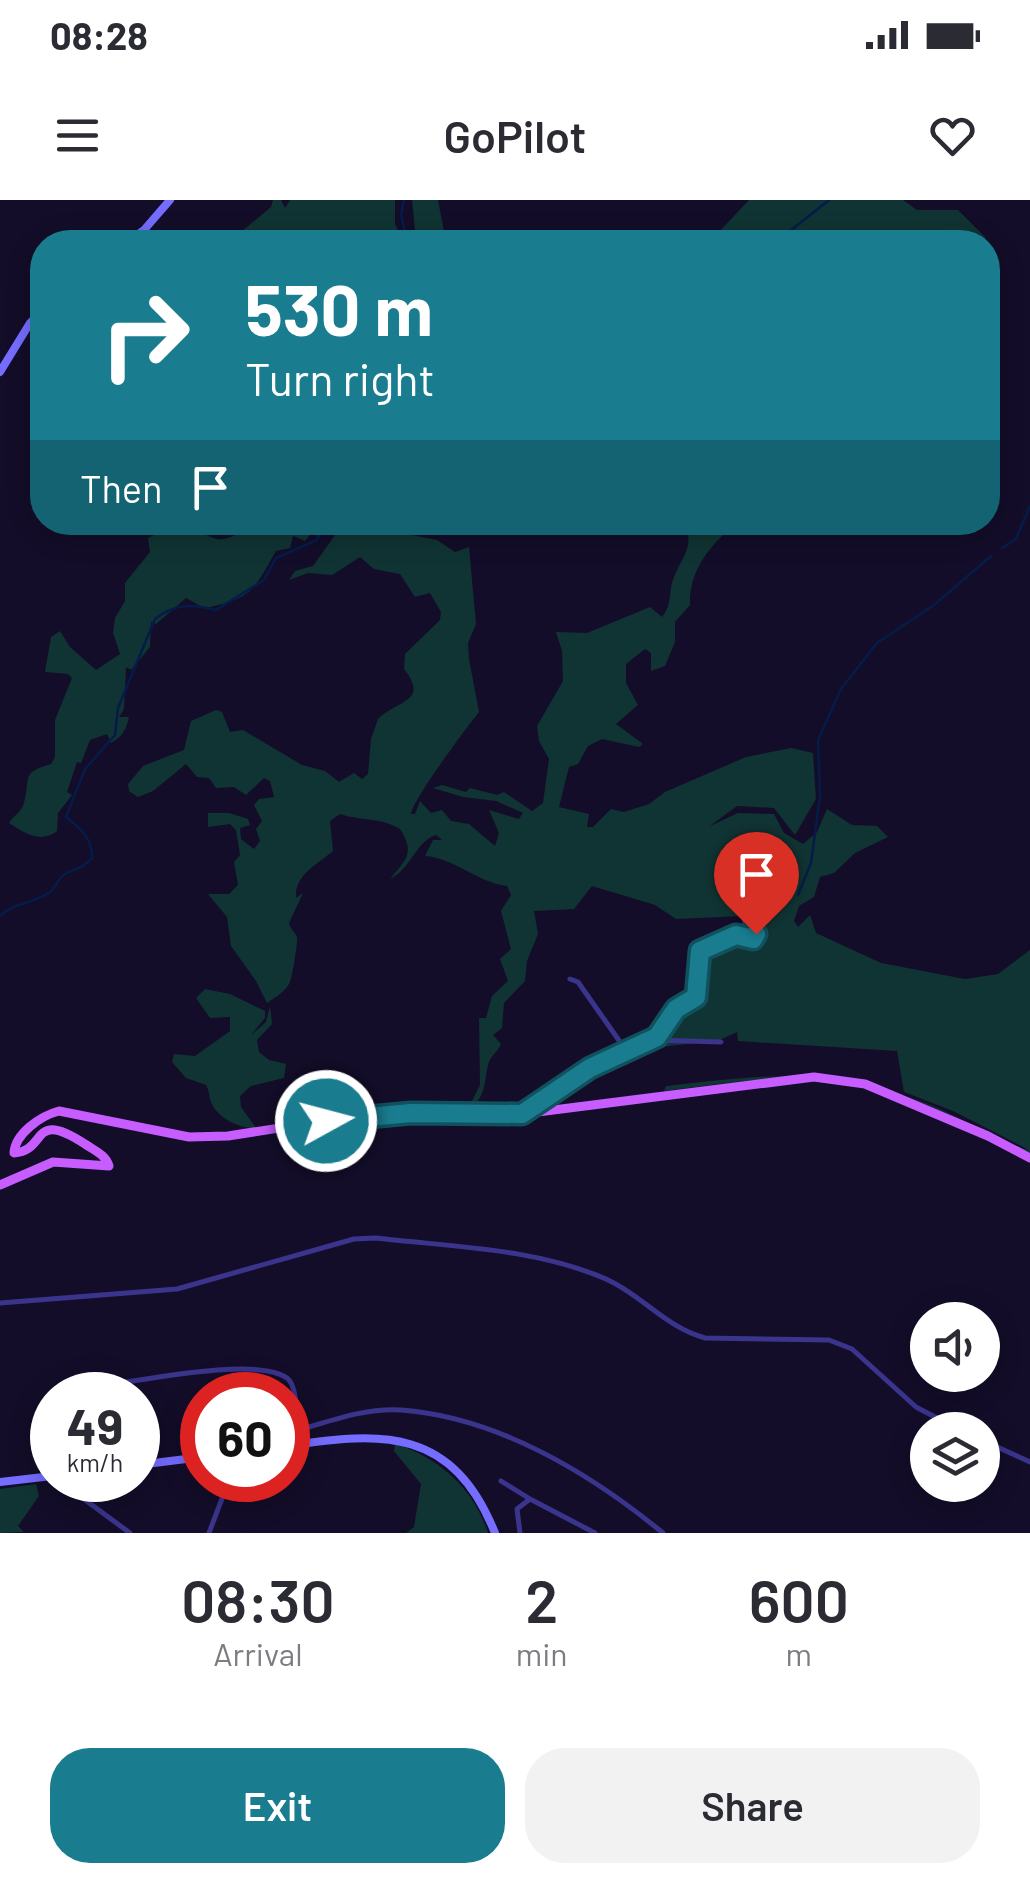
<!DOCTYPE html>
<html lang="en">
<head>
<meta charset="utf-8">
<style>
	body { margin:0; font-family:Barlow,sans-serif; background:#f2f2f3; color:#2b2b33; height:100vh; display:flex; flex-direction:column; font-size:38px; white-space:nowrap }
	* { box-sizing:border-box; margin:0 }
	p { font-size:32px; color:#7c7c81 }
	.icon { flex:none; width:55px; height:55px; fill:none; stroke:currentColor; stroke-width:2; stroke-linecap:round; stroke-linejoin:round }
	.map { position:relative; height:1333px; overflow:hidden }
	.details { display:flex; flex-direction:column; background:#fff; flex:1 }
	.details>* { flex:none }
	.hud { position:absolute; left:30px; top:30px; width:970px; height:305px; border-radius:40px; box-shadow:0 5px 25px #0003; background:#197c8f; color:#fff; overflow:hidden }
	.tools { position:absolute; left:910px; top:1102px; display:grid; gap:20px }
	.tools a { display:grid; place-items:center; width:90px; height:90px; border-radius:50%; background:#fff; box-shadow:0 5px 25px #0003; font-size:50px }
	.speed { position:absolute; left:30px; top:1172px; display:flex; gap:20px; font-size:50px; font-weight:700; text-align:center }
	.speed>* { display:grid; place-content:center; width:130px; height:130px; border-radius:50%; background:#fff; box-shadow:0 5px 25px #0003; line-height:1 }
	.speed small { font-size:25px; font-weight:400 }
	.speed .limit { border:15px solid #d22; background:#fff; color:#111 }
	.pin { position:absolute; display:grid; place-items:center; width:85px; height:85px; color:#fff; margin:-102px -42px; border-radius:50% 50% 50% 0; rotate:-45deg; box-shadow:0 0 10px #0007 }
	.pin .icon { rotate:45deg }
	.me { position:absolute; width:110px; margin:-55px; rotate:83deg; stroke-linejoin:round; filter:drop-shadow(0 0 8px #0008) }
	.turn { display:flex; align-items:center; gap:35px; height:210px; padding:0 50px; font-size:45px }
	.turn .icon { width:130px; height:130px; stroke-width:2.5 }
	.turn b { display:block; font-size:70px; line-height:85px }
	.then { display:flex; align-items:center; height:95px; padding:0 50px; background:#0003; gap:20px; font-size:38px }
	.eta { display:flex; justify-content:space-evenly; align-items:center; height:170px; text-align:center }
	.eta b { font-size:60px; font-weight:600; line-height:70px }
	.button { display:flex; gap:20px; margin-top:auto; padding:20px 50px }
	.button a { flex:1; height:115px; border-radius:40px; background:#197c8f; color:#fff; font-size:40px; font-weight:600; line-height:115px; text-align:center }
	.button a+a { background:#f2f2f3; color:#2b2b33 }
	.status { display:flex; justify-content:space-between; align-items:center; height:70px; padding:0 50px; background:#fff; direction:ltr }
	.status svg { height:28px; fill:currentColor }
	header { display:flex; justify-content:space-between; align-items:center; height:130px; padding:0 50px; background:#fff; font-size:45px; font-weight:600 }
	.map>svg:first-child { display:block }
</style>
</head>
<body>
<div class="status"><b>08:28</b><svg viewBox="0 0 49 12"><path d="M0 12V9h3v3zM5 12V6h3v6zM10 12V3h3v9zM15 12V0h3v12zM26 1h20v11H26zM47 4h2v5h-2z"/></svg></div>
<header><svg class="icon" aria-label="menu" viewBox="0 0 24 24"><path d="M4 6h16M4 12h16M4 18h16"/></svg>GoPilot<svg class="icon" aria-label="heart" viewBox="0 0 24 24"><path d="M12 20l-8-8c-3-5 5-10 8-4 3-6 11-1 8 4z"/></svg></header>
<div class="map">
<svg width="1030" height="1333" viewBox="0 0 1030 1333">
	<rect width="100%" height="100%" fill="#130d29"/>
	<path fill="#103433" d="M273,0H281L285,8L290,0H395V24L403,42H229L271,7Z
		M412,0H438L446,42H411L415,30Z
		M749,0H903L917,10H958L986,38L985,42H702L717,34Z
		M253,323H319L305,341L293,336L290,348L276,351C254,389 253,399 204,408L186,398L156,424L151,422L150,447L131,470L126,467L124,509L119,517H129C126,530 123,536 111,543L107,534L90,540L81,563L77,562L67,592L72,595L58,613L57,631C41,644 24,633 9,623C14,615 21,613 24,603C31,577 20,573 51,564L55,557V520L72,478L68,474L45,472L51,437L60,431L70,447L96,470L120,454L113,433L115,418L125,401V383L150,352L148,338C155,335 163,328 170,327C211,321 207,360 253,323Z
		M392,323L401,333L437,340L455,352L469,347L476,424L468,443L469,459L479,512C467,527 413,599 411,614H415L420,601L431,613L442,610L451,621L469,624L495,646L499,633L489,610L519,619L523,613L496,601L463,597L433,588L442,585L466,592L470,588L497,595L504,592L532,611L543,603L549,559L539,541L537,526L563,481L562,451L556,432L587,433L650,407L662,417C673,403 668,392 674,377C680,361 693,348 687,330L675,323H735C711,346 689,368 690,405L675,422V442L665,466L651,471V453L645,449L626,464V483L638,505L616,524L643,544L639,547L602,539L588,546L578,564L569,567L559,607L589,614L587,627H593L611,609L624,612L649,604L665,592L746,557L791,548L813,553L816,599L795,635L774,608L737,606L710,626L738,613L774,614L784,633L803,644L817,632L827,609L852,625L877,626L888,637L855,653L834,673L820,677L814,697L799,706L794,721L798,727L810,715L816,733L881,763L965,779L998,774L1030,750V955C974,927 908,889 845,880C790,873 717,884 664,891L666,886C769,874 831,866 931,905C963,918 995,941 1029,950L953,911L904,892L897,851L738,841L737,832L720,840L628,851L660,841L679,813L697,805L705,781L700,774V755L729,739L752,738L755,733L744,725L742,716L676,719L655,705L592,686L574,709L534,711L538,734L527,761L525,781L504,803L502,828L493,835L501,844C498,851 489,858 488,865C484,882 486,899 468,909L480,885L479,818H486L492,796L508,781L500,759L511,749L501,711L511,695L507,686C477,682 454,658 425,656L433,640H442L436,635C416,641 411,669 390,679C405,661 416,653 400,629C380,617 361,621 340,614L330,621L333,651C318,664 294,675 296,698L303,693L289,723C290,729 295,732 297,737C298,741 292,780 289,784C284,793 271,800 267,803L256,781L231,746L227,717L208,694H229L238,685L234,662L240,655L236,630L230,624L208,627V613H229L248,619L250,625L240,628L241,639L254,649L260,641L256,629L262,621L254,605L259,599L274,597L270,581L264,578L246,595L234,587L216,588L209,578L197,577L186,564L153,591L138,597L129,591L128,584L143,566L184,550L191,521L216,510L222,512L230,532L243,530L302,565L325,571L339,582L354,573L362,579L368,574L371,539L378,519C397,500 430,502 404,469L405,454L440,420L441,412L430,393L415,397L400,374L374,369L360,357L332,375L308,373L289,380L295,371L313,366L343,324Z
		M205,789L230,794L265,811V818L251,835L266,822L270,806L272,824L257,840L259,852L269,860L286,864L284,878L251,886L240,896L241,907L256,928C240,929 217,918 211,902C209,896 209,890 206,885L186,878L172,862L174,854L195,856L230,831V817L210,818L196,798Z
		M395,1244C438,1257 474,1288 488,1333H406L414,1327L421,1284L394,1251Z
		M36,1284L39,1296L18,1326L24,1332L0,1333V1289Z"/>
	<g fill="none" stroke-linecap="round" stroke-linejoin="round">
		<path stroke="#051c4a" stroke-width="2.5" d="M404,0L401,15L408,42
			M776,42L829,0
			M1002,348L1016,339L1030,306
			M798,695L811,663L820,596L818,540L841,489L877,443L934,405L991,356
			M0,716C13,702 34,704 50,692C56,687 58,678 65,674C77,668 83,668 92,658C93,639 80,628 66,617L85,569L115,535L118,508L155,419C175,403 192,404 216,410L264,380L276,358L317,340L325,322"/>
		<path stroke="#3a348c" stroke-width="5" d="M570,779L578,782L625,849
			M654,839L676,809L695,797L697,755L726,738H755L756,734L746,727L744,719L757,710
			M524,912L622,850L651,840L721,842
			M0,1103L177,1089L354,1039L376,1038C452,1047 535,1048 606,1079C642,1095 665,1127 705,1138L829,1140L852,1149L916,1207L960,1230
			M114,1184C149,1179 258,1157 287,1178C298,1186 296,1217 297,1231
			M288,1233C323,1224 363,1207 401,1210C497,1217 590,1273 663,1333
			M982,1240L1030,1262
			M58,1280L130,1333
			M501,1281L530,1299
			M209,1333L229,1280
			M520,1333L517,1309L530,1299L595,1333"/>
		<path stroke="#756dff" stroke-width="8" d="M127,42L144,30L170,0
			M0,172L30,123L42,111
			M288,1246C383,1231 453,1228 495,1333
			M138,1265L202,1257
			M0,1282L52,1276"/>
		<path stroke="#c75dff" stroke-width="9" d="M0,985L53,962L109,966C106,955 95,951 85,944C30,908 48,951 14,953C15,934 40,916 59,911L189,937L228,936L356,916L522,914L814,877L865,884L988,936L1030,958"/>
	</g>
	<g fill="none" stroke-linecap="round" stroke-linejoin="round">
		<defs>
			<path id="route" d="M326,921L411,913L522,914L590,868L657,837L676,809L696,797L700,751L736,735L753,739L756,734"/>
		</defs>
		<use href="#route" stroke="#10515d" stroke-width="25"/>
		<use href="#route" stroke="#197c8f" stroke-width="18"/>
	</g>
</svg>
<div class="tools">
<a><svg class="icon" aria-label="sound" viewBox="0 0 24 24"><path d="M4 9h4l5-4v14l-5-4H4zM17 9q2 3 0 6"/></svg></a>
<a><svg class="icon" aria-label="layers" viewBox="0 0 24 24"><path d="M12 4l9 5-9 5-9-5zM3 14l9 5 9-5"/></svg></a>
</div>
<div class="speed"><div>49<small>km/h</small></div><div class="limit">60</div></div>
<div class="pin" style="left:756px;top:734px;background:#d93025"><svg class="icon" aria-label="arrive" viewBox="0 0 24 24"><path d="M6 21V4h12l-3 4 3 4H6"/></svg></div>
<svg class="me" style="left:326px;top:921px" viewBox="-20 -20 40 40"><circle r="17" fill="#197c8f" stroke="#fff" stroke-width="3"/><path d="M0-11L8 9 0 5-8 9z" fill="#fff"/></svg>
<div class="hud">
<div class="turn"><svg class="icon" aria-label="right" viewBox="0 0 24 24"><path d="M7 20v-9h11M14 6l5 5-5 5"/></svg><div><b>530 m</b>Turn right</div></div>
<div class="then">Then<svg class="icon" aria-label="arrive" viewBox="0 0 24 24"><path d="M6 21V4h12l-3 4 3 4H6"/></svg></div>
</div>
</div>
<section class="details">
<div class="eta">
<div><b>08:30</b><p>Arrival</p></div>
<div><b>2</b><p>min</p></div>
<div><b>600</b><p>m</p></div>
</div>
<div class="button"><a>Exit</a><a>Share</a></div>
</section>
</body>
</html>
